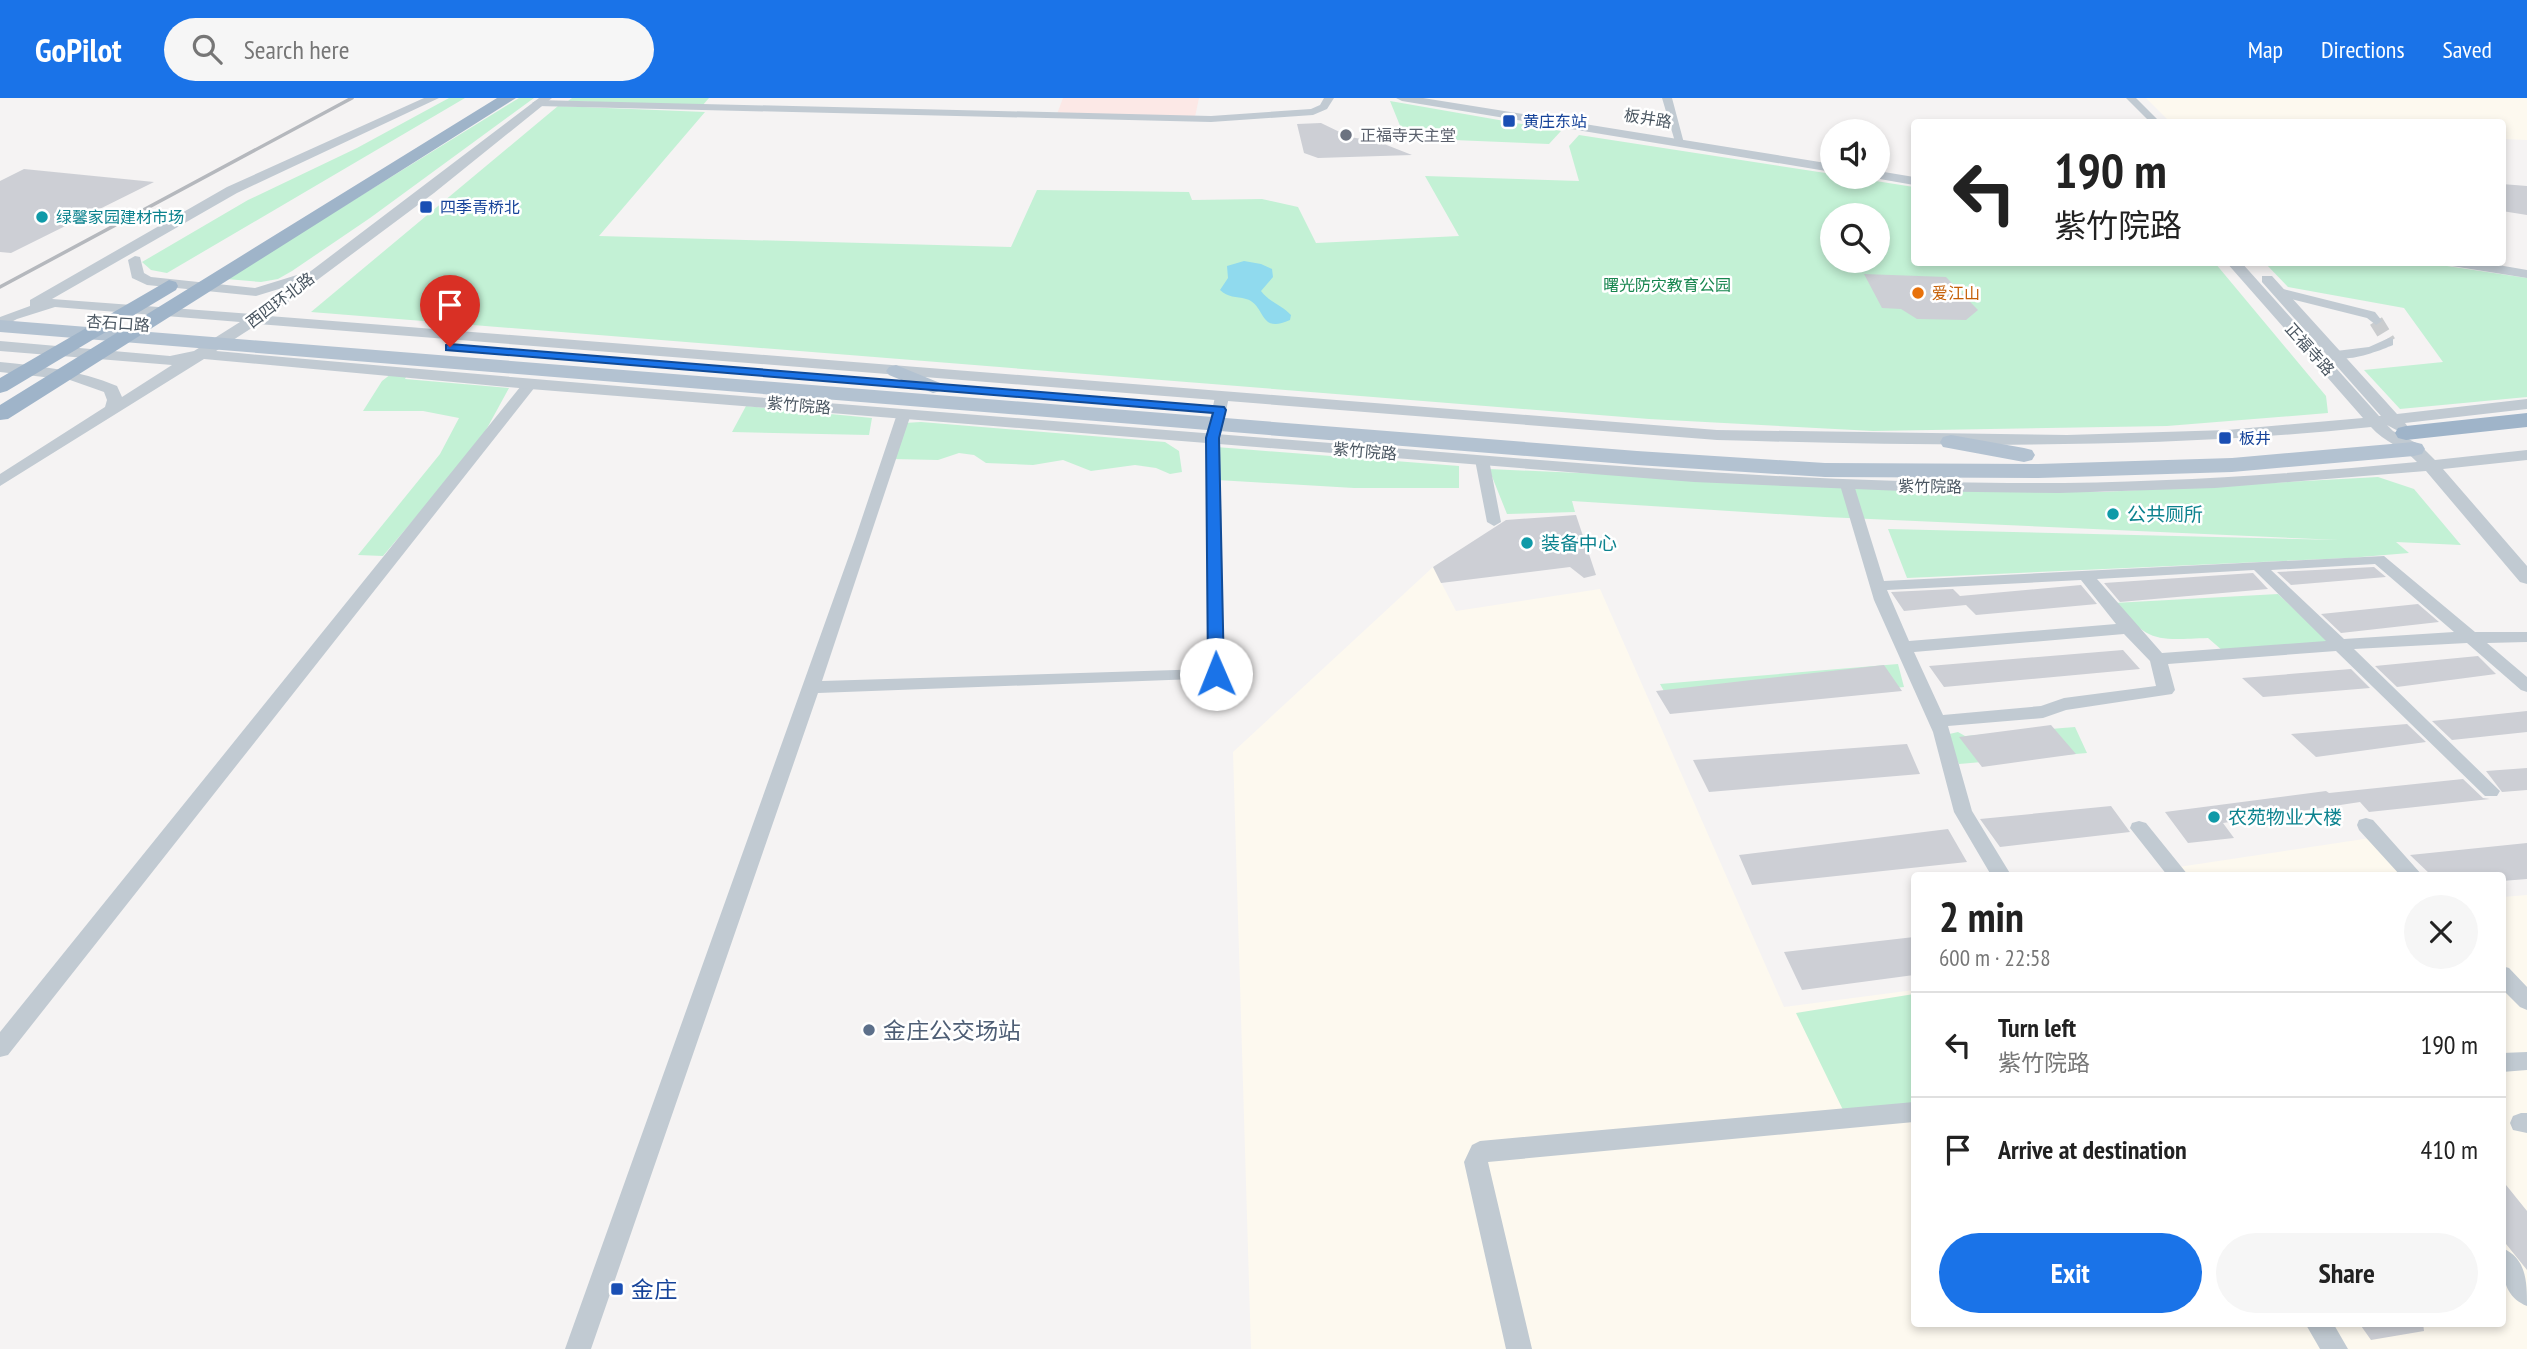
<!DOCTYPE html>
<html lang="en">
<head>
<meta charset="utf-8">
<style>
	body { margin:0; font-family:"PT Sans Narrow","Noto Sans SC",sans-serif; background:#f6f6f6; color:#222; height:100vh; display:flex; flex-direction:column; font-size:26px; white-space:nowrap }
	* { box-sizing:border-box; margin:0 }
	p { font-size:23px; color:#767676 }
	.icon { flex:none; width:38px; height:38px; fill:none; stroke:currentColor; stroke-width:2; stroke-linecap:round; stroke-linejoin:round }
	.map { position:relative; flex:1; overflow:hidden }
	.drawer { position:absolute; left:1911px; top:774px; width:595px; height:455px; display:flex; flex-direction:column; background:#fff; border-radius:7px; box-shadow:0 4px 10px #0003 }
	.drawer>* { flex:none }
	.top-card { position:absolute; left:1911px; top:21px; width:595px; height:147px; border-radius:7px; box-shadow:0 4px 10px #0003; background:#fff; color:#222; overflow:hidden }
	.controls { position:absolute; left:1820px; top:21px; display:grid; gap:14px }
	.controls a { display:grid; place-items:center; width:70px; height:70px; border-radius:50%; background:#fff; box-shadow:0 4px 10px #0003; font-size:35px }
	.pin { position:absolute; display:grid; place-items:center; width:60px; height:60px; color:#fff; margin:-72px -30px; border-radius:50% 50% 50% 0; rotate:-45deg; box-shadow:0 0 7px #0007 }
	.pin .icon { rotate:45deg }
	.me { position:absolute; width:77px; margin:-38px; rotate:359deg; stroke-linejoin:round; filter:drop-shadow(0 0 5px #0008) }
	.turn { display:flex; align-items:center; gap:24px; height:147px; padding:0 28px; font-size:32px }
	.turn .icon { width:91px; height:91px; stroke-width:2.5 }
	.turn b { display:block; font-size:49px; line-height:60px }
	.round { display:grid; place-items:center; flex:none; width:74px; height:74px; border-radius:37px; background:#f6f6f6 }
	.head { display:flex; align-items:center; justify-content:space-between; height:119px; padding:0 28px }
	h1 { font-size:42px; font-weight:600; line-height:52px }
	.primary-button { display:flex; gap:14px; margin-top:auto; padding:14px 28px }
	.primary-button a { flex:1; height:80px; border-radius:42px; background:#1a73e8; color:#fff; font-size:28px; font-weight:600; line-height:80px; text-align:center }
	.primary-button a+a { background:#f6f6f6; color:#222 }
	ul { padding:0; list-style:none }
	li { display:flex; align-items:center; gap:21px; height:105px; padding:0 28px; border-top:2px solid #e0e0e0 }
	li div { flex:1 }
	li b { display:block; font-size:26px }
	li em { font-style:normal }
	header { display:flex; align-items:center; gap:42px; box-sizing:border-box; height:98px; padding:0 35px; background:#1a73e8; color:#fff }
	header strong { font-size:33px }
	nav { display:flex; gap:38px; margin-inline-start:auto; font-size:24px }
	.search { width:490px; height:63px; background:#f6f6f6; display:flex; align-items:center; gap:18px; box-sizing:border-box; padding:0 24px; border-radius:38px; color:#767676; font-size:26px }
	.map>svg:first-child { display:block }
</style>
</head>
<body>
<header>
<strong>GoPilot</strong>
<div class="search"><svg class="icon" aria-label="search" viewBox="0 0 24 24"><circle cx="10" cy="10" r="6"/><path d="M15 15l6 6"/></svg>Search here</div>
<nav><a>Map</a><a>Directions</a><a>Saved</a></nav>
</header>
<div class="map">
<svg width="2527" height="1251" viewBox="0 0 2527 1251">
	<rect width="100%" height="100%" fill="#f5f3f3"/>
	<path fill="#fdf9ef" d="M2146,0H2527V42L2503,41L2502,24H2170Z
		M1433,469L1456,513L1600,491L1784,909L1914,892V1225H2502L2503,799L2527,797V1251H1251L1233,654Z
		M2377,739L2419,777H2178L2172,770Z"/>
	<path fill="#fce8e6" d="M1063,0H1199L1195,19L1057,16Z"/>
	<path fill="#c3f1d5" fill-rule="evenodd" d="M449,0H465L167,175L151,172L142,164L248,102L357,50Z
		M519,0H534L370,120L292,173L278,181L261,184L226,181Z
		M572,0H709L702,8L568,3Z
		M1390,3L1561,33L1549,46L1405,40Z
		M558,8L705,14L599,138L1011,149L1037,92L1189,94L1192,102L1262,101L1298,109L1316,145L1459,138L1425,78L1579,83L1569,48L1579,37L1832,76V79H1850L1914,89V164L2215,165L2326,298L2328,315L2167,328L1873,333L1649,321L311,214ZM1832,117H1878V163H1832Z
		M2265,165H2427L2527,180V299L2400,311L2364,272L2443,264L2404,210L2288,189Z
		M391,276L407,277L405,281L509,290L480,343L383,458L358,457L440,356L459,320L423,313H363L382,283Z
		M746,308L872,320L869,337L732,334Z
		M921,324L1165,344L1179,353L1182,374L1170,376L1156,370L1135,367L1091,373L1063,362L1033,367L986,365L974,357L959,355L938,362L893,361L904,325Z
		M1216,349L1459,368V390H1354L1217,382Z
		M1489,371L1847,387L2103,394L2378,379L2414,391L2461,447L2396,444L2409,455L2349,460L1907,480L1888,431L2339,442L1825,419L1572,403L1575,414L1507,416Z
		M2278,496L2331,545L2223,553L2208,540C2155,542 2150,545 2114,505Z
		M1898,566L1904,589L1675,613L1660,586Z
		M2075,629L2087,655L1959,666L1945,637L1958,634L1965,638Z
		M1914,896V1007L1843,1012L1796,915Z"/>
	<path fill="#90daee" d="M1244,163L1261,166L1272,171L1273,179L1261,193C1269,204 1282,207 1291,217L1290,222C1258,237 1266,206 1246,201C1236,198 1228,200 1220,192L1228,180L1227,168Z"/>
	<path fill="#cdcfd5" d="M1321,25L1350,39L1379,44L1412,57L1318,60L1304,55L1297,26Z
		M24,71L154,84L11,155L0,154V83Z
		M2502,86L2527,88V117L2502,113Z
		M1864,176L1946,179L1978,212L1966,222L1917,221L1901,211L1882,210Z
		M1576,417L1596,477L1584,480L1570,469L1441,485L1433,469L1506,422Z
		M2374,469L2386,479L2291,487L2277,474Z
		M2253,475L2268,491L2120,504L2104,485Z
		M2081,487L2097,506L1976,517L1966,507L1904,513L1891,494L1953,491L1960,498Z
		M2418,506L2439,524L2341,535L2321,516Z
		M2123,552L2140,571L1944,589L1929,568Z
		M2478,558L2496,576L2397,589L2375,568Z
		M1884,567L1902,593L1670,616L1656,593Z
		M2351,571L2370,590L2263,599L2242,580Z
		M2527,613V634L2452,642L2432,623Z
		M2407,626L2426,644L2316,659L2291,636Z
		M2051,627L2076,656L1982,669L1959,639Z
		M1907,646L1920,676L1709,694L1693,662Z
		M2527,670V692L2502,694L2486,673Z
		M2463,681L2483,700L2490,701L2369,714L2360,704L2223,725L2234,740L2188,745L2165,714L2326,693L2329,695Z
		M2111,708L2130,734L2000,749L1980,721Z
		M1948,731L1967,764L1752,787L1739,757Z
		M2527,745V781L2502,783V777H2431L2410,757Z
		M1914,839V877L1802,892L1784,854Z
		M2502,1082L2527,1113V1172L2502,1141Z
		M2359,1225H2423L2424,1233L2371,1242Z"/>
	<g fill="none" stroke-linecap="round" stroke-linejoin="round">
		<path stroke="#caccce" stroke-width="14" stroke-dasharray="14 7" stroke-linecap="butt" d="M2376,223L2389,244"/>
		<path fill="#c1cad2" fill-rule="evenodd" d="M1324,0H1334L1327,11L1313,17L1211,24L537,8L532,5L537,2L1211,18L1311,11L1320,7Z
			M1662,0H1672L1685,49L1676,47Z
			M2126,0H2136L2160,24H2150Z
			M2279,190L2375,214L2382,223L2376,227L2367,220L2275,197L2273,194Z
			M2389,240L2393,241V247C2379,253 2343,267 2330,257L2336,253L2369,249Z
			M530,282L535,283V289L8,957L0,959V934L525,283Z
			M1222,295L1229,299L1220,340L1224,576L1222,580L818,595L591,1251H565L855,441L897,316L904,312L911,316L822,583L1208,571L1206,340L1215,299Z
			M1482,358L1489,362L1501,424L1494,428L1487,424L1475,362Z
			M1847,383L1854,387L1884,483L2384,458L2475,534H2527V544L2487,545L2527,579V594L2521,592L2467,545L2354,551L2500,693L2497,698H2485L2336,553L2168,566L2175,592L2172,596L2066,612L2043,620L1948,628L1972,713L2011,777H1991L1954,714L1933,634L1874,502L1840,387ZM2375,466L2454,534L2344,541L2271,472ZM2254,472L2326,543L2162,555L2097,481ZM2081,482L2116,526L1909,543L1887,492ZM2124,536L2150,563L2156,588L2064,600L2041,608L1943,617L1914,554Z
			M2366,720L2373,722L2422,777H2400L2359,732L2357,727L2359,722Z
			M2139,723L2146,725L2188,777H2167L2130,730L2132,725Z
			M2502,868L2509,870L2527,889V912L2520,909L2502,891Z
			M2527,954V972L2502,974V955Z
			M1914,1004V1024L1488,1064L1532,1251H1506L1464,1064L1472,1047L1480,1043Z
			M2521,1015H2527V1035L2513,1032L2510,1025L2513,1018Z
			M2502,1150C2527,1160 2527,1185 2527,1208C2502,1198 2502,1174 2502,1150Z
			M2305,1225H2333L2348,1251H2320Z"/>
		<path fill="#c1cad2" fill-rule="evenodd" d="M424,0H439L237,95L52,201L252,216L292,187L256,198L147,187L132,180L128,162L135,158L140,159L144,175L151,179L255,190L297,177L303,179L539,0H552L434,95L269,218L1717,332L2067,337L2227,332L2363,320L2226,164H2241L2379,318H2381L2262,184V178H2272L2397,316L2527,301V311L2405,325L2408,329L2400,334L2387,327L2393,333L2420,347L2435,362L2527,352V362L2443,371L2527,468V486L2520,484L2426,373L2215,390L2059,395L1902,393L1694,384L530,291L204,261L0,388V376L105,309L107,302L104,294L70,282L0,274V264C40,268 79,272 117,288L122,299L172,267L0,253V243L170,258L194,253L240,224L55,209L17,221L0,230V219L30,208V202L227,89ZM258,226L1717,342C1935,348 2153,352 2371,329C2384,344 2403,349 2417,364C2281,377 2145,386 2008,385C1760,384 1513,359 1266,340C916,312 566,285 216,253Z
			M1396,0H1423L1832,66V74L1402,3Z
			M1878,73L1914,79V87L1874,80L1878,79Z
			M2445,164H2481L2527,172V180L2452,168Z"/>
		<path fill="#b3c2d1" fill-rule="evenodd" d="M0,222L1637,353L1825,365L2038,366L2232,360L2414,344L2422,346L2425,351L2422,356L2414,358L2232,374L2038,380L1825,379L1637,367L0,234Z
			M896,267L940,285L944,289L940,293L933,295L889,277L886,273L889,269Z
			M1951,337L2024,350L2032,352L2035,357L2032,362L2024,364L1943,349L1940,344L1943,339Z"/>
		<path fill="#9fb4c9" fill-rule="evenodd" d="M497,0H516L8,321L0,322V307Z
			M169,182L176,184L178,188L176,192L7,293L0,295V280Z
			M2527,315V329L2406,342L2398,340L2395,335L2398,330L2406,328Z"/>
		<path stroke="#b5b8bd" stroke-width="3.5" d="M0,189L352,0"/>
	</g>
	<path fill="#1a73e8" stroke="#114b97" stroke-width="2" d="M450,246L1224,309L1226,312L1219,340L1224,576L1216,581L1208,576L1206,340L1213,315L446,252V247Z"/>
	<g fill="#1a4fb4" stroke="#fff" stroke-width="2.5">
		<rect x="1502" y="16" width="14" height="14" rx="3.5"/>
		<rect x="419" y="102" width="14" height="14" rx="3.5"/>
		<rect x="2218" y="333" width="14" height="14" rx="3.5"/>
		<rect x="610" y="1184" width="14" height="14" rx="3.5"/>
	</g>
	<circle fill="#6b7280" stroke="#fff" stroke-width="2.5" cx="1346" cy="37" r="7"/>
	<g fill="#0f9aa8" stroke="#fff" stroke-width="2.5">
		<circle cx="42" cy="119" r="7"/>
		<circle cx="2113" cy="416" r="7"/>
		<circle cx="1527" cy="445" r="7"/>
		<circle cx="2214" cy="719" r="7"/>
	</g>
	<circle fill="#e8710a" stroke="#fff" stroke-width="2.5" cx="1918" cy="195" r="7"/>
	<circle fill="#5c6f8a" stroke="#fff" stroke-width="2.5" cx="869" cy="932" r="7"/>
	<g text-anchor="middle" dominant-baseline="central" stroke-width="5" stroke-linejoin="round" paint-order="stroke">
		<g font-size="16" fill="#4a5661" stroke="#fff">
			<text transform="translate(1648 20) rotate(9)">板井路</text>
			<text transform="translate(280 202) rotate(-37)">西四环北路</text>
			<text transform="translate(118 225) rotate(4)">杏石口路</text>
			<text transform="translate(2310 251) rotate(48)">正福寺路</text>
			<text transform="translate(799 307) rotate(5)">紫竹院路</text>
			<text transform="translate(1365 353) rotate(5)">紫竹院路</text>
			<text transform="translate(1930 388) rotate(1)">紫竹院路</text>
		</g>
		<g font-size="16" fill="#164399" stroke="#fff" text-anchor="start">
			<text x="1523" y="23">黄庄东站</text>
			<text x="440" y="109">四季青桥北</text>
			<text x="2239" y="340">板井</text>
		</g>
		<g font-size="16" fill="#5b616d" stroke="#fff" text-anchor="start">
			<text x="1360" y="37">正福寺天主堂</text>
		</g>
		<g font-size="16" fill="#0d838f" stroke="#fff" text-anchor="start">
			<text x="56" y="119">绿馨家园建材市场</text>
		</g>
		<g font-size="16" fill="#17864f" stroke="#fff">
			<text x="1667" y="187">曙光防灾教育公园</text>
		</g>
		<g font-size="16" fill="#c56008" stroke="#fff" text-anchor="start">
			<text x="1932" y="195">爱江山</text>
		</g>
		<g font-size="19" fill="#0d838f" stroke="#fff" text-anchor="start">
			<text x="2127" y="416">公共厕所</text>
			<text x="1541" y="445">装备中心</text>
			<text x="2228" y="719">农苑物业大楼</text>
		</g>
		<g font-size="23" fill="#4e5e75" stroke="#fff" text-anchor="start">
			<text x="883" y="932">金庄公交场站</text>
		</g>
		<g font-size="23" fill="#164399" stroke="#fff" text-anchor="start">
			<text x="631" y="1191">金庄</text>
		</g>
	</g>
</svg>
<div class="controls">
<a><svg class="icon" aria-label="sound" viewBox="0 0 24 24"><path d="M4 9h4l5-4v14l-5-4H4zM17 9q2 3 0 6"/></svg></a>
<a><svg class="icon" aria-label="search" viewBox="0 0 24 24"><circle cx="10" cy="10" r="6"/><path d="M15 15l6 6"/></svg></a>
</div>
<div class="pin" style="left:450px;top:249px;background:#d93025"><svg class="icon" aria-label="arrive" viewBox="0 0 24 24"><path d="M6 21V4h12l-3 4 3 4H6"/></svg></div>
<svg class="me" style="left:1216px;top:576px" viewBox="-20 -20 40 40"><circle r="19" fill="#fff"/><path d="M0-13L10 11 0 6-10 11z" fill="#1a73e8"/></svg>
<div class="top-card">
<div class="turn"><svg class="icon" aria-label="left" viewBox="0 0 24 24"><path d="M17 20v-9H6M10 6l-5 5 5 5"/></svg><div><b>190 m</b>紫竹院路</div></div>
</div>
<section class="drawer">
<div class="head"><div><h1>2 min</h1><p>600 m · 22:58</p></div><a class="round"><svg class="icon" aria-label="close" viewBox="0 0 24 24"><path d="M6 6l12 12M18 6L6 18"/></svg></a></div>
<ul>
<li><svg class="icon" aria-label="left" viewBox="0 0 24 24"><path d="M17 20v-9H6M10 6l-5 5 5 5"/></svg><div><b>Turn left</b><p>紫竹院路</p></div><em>190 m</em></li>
<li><svg class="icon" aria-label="arrive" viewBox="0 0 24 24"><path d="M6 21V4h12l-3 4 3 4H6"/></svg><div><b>Arrive at destination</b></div><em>410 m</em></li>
</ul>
<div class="primary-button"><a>Exit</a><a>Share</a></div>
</section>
</div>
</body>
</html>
